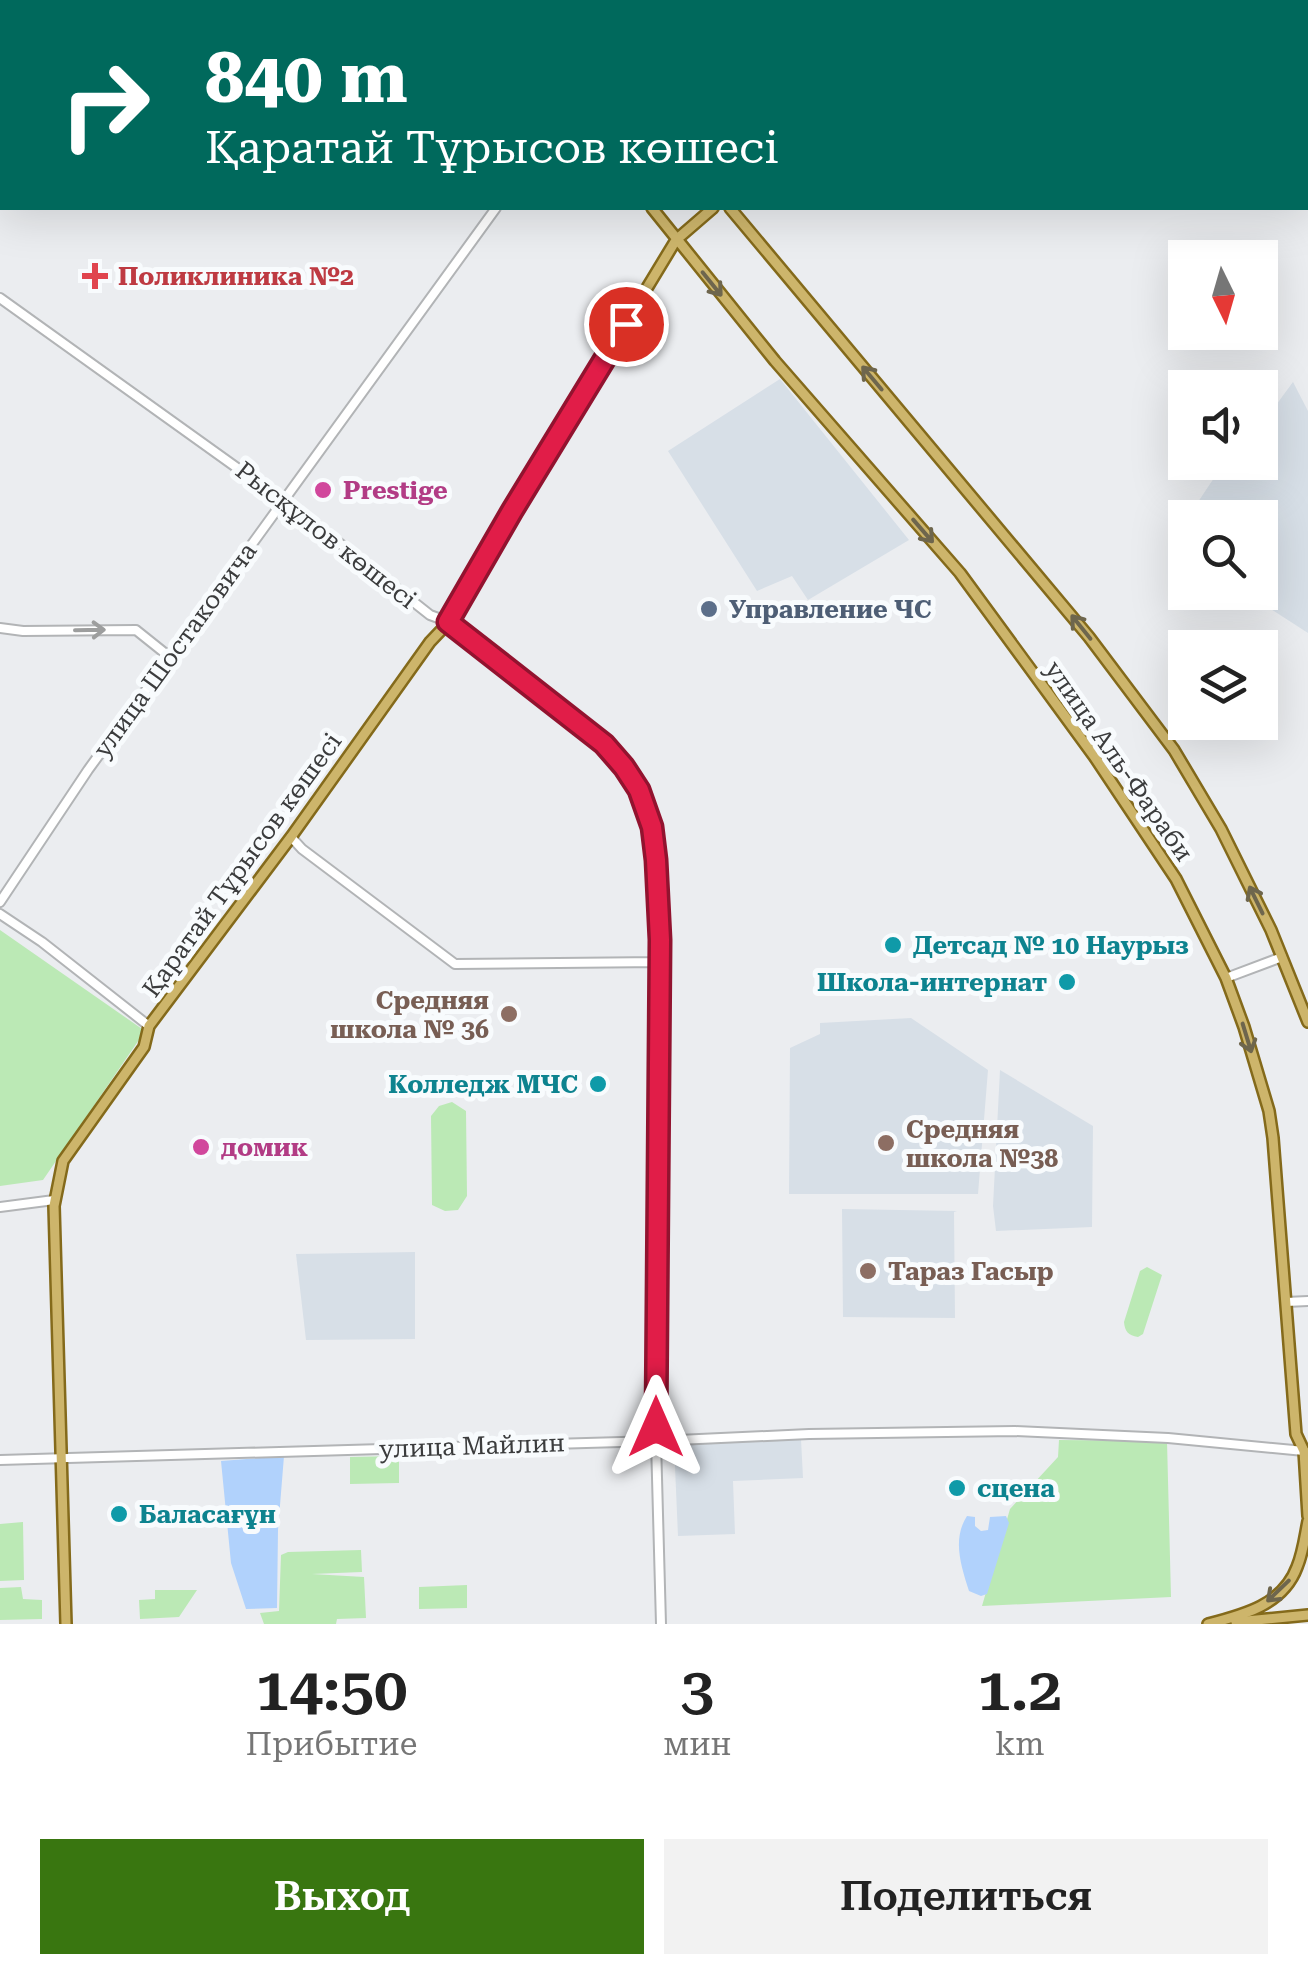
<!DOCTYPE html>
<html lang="ru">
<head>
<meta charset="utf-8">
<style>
	body { margin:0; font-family:"Roboto Serif",serif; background:#f2f2f2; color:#222; height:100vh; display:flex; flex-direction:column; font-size:38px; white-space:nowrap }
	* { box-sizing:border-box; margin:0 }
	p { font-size:32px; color:#767676 }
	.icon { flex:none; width:55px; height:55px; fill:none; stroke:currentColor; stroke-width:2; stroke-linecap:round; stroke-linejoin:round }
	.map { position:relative; height:1624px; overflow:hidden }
	.drawer { display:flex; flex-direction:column; background:#fff; flex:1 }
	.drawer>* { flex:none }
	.banner { position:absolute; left:0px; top:0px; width:1310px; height:210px; box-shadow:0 10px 40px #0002; background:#00695c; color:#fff; overflow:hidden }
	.needle { width:65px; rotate:175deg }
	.tools { position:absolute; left:1168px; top:240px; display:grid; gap:20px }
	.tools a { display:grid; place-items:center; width:110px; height:110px; border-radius:0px; background:#fff; box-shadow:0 10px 40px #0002; font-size:50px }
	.pin { position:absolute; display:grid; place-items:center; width:85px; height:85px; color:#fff; margin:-42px; border:5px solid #fff; border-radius:50%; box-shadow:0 2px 10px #0007 }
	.me { position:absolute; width:110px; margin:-55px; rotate:0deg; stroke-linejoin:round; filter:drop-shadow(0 0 8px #0008) }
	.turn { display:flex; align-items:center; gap:35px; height:210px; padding:0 40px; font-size:45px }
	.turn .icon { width:130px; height:130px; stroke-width:2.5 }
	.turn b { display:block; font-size:70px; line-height:85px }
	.eta { display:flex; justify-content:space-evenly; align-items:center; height:170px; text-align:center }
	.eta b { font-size:60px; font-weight:600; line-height:70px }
	.button { display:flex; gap:20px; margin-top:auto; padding:20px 40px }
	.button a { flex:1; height:115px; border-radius:0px; background:#397610; color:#fff; font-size:40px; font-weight:600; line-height:115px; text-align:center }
	.button a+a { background:#f2f2f2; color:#222 }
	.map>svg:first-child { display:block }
</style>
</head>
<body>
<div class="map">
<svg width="1308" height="1624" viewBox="0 0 1308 1624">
	<rect width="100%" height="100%" fill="#ebedf0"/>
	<path fill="#d7dfe7" d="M780,379L909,540L808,600L792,576L757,591L668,451Z
		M1293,382L1308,411V633L1246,593L1260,592V518L1188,517L1224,463L1260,462V427Z
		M911,1018L988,1070L978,1194H789L790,1048L820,1034V1023Z
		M1000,1070L1093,1126L1092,1227L996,1231L993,1206Z
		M842,1209L957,1211L954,1212L955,1318L843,1317Z
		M415,1252V1339L306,1340L296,1254Z
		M801,1439L803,1478L733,1481L735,1534L678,1536L674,1444Z"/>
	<path fill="#bbe9b5" d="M0,930L145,1031L43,1180L0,1186Z
		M452,1102L466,1111L467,1196L458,1210L445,1211L432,1205L431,1116L439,1106Z
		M1147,1267L1162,1275L1143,1334L1138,1337C1128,1335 1125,1332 1124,1322L1140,1271Z
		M1059,1440L1167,1441L1171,1597L982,1606L1010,1509L1058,1457Z
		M399,1456V1483L350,1484V1457Z
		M23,1522L24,1580L0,1581V1524Z
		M361,1550L362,1572L312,1574L364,1577L366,1618L337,1619L336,1624H264L260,1613L279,1611L281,1555L288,1552Z
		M467,1585V1608L419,1609V1587Z
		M21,1587L23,1599L42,1600V1619L0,1620V1588Z
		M155,1590H197L179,1617L140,1619L139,1600L155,1599Z"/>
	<path fill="#b1d2fc" d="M284,1456L278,1530L277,1608L246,1609L231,1563L221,1461Z
		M967,1516L975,1517V1526L981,1531L988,1530L990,1517L1006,1516L1009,1523L987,1594L981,1596L969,1591C961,1566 952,1539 967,1516Z"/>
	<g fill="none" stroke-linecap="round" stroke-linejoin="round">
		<defs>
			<path id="minor" d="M662,2L665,0
				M0,298L240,470L285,500L430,615L449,622L604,744L624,767L639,790L652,827L661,931L656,1441L661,1624
				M0,628L23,631L136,630L171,658
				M291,837L302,849L455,964L660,962
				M0,902L88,770L496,208
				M0,914L42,942L149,1026
				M1226,978L1282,957
				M0,1207L54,1200
				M1286,1302L1308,1301
				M0,1460L656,1441L809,1434L1015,1431L1168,1438L1304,1451"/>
			<path id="major" d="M489,0L491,2
				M569,0L571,2
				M652,208L775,361L960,573L1094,756L1176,879L1226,978L1244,1027L1269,1111L1273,1138L1296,1434L1304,1451L1308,1516
				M730,208L1089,637L1174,750L1221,829L1271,930L1308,1022
				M1236,1622L1308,1615
				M66,1624L54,1206L63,1161L144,1047L149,1026L291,837L430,642L449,622L512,511L676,240L713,208
				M1208,1624C1243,1615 1283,1605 1297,1567C1303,1553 1305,1536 1308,1521"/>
		</defs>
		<use href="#minor" stroke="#b2b4b6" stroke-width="12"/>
		<use href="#major" stroke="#846a1b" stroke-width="14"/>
		<use href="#minor" stroke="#fff" stroke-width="8"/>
		<use href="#major" stroke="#cdb56b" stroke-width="9"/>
	</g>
	<defs><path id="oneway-shaft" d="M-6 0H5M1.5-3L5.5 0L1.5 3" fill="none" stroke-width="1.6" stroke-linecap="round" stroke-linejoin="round" transform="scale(2.5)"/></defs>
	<g stroke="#6e664d">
		<use href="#oneway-shaft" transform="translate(712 284) rotate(51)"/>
		<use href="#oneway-shaft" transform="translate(872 378) rotate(-130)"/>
		<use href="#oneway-shaft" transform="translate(923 531) rotate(49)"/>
		<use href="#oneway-shaft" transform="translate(1081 627) rotate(-129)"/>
		<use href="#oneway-shaft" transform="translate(1256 900) rotate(-116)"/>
		<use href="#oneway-shaft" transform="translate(1247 1038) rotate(73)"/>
		<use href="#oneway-shaft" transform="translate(1278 1591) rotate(136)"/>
	</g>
	<use stroke="#9d9e9e" href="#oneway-shaft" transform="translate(90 630) rotate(-1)"/>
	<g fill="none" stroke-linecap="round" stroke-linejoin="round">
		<defs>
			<path id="route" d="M626,324L512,511L448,622L604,744L624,767L639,790L652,827L656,860L660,940L656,1427"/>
		</defs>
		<use href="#route" stroke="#92132f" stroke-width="25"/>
		<use href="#route" stroke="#e11d48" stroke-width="18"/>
	</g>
	<path fill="#e0444e" stroke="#f8fbfd" stroke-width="4" d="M90 261h10v10h10v10h-10v10h-10v-10h-10v-10h10z"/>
	<g fill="#d1479c" stroke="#f8fbfd" stroke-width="4">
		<circle cx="323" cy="490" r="10"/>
		<circle cx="201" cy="1147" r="10"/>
	</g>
	<circle fill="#5c6f8a" stroke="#f8fbfd" stroke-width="4" cx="709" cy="609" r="10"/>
	<g fill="#0f9aa8" stroke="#f8fbfd" stroke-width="4">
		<circle cx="893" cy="945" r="10"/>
		<circle cx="1067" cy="982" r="10"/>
		<circle cx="598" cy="1084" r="10"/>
		<circle cx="957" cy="1488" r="10"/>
		<circle cx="119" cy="1514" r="10"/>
	</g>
	<g fill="#8d6e63" stroke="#f8fbfd" stroke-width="4">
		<circle cx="509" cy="1014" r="10"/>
		<circle cx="886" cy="1143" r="10"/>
		<circle cx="868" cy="1271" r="10"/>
	</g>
	<g text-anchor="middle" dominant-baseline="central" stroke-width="10" stroke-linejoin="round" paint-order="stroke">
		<g font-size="25" font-weight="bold" fill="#be3a42" stroke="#f8fbfd" text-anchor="start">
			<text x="118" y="276">Поликлиника №2</text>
		</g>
		<g font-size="25" font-weight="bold" fill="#b23c85" stroke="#f8fbfd" text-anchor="start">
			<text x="343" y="490">Prestige</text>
			<text x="221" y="1147">домик</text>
		</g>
		<g font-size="25" fill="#3b3c3d" stroke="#f8fbfd">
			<text transform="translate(326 535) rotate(38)">Рысқұлов көшесі</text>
			<text transform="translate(175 650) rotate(-54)">улица Шостаковича</text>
			<text transform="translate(1119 761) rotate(55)">улица Аль-Фараби</text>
			<text transform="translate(242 865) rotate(-54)">Қаратай Тұрысов көшесі</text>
			<text transform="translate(472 1446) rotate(-2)">улица Майлин</text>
		</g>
		<g font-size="25" font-weight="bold" fill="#4e5e75" stroke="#f8fbfd" text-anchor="start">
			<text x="729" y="609">Управление ЧС</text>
		</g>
		<g font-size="25" font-weight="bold" fill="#0d838f" stroke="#f8fbfd" text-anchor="start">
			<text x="913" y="945">Детсад № 10 Наурыз</text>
			<text x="1047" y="982" text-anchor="end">Школа-интернат</text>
			<text x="578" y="1084" text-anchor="end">Колледж МЧС</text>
			<text x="977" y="1488">сцена</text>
			<text x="139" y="1514">Баласағұн</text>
		</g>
		<g font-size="25" font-weight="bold" fill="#785e54" stroke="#f8fbfd" text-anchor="start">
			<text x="489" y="1000" text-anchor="end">Средняя<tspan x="489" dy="29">школа № 36</tspan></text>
			<text x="906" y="1129">Средняя<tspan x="906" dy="29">школа №38</tspan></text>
			<text x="888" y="1271">Тараз Гасыр</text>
		</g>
	</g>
</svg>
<div class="tools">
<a><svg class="needle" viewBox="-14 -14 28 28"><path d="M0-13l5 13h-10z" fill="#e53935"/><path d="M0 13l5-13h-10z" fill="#767676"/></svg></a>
<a><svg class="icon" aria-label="sound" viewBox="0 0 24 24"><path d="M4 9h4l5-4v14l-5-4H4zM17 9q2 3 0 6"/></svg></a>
<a><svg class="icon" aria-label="search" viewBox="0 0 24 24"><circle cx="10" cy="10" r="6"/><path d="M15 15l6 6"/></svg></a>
<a><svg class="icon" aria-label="layers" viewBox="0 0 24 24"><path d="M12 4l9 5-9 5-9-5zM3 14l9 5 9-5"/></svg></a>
</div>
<div class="pin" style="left:626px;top:324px;background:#d93025"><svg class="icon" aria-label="arrive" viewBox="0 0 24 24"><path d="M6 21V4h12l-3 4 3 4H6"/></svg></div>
<svg class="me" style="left:656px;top:1427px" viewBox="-20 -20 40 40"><path d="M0-17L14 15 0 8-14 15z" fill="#e11d48" stroke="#fff" stroke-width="4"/></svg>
<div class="banner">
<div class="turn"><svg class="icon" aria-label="right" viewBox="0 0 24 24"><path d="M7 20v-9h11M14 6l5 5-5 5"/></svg><div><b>840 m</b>Қаратай Тұрысов көшесі</div></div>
</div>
</div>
<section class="drawer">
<div class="eta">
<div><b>14:50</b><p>Прибытие</p></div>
<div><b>3</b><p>мин</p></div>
<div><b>1.2</b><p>km</p></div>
</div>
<div class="button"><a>Выход</a><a>Поделиться</a></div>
</section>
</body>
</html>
